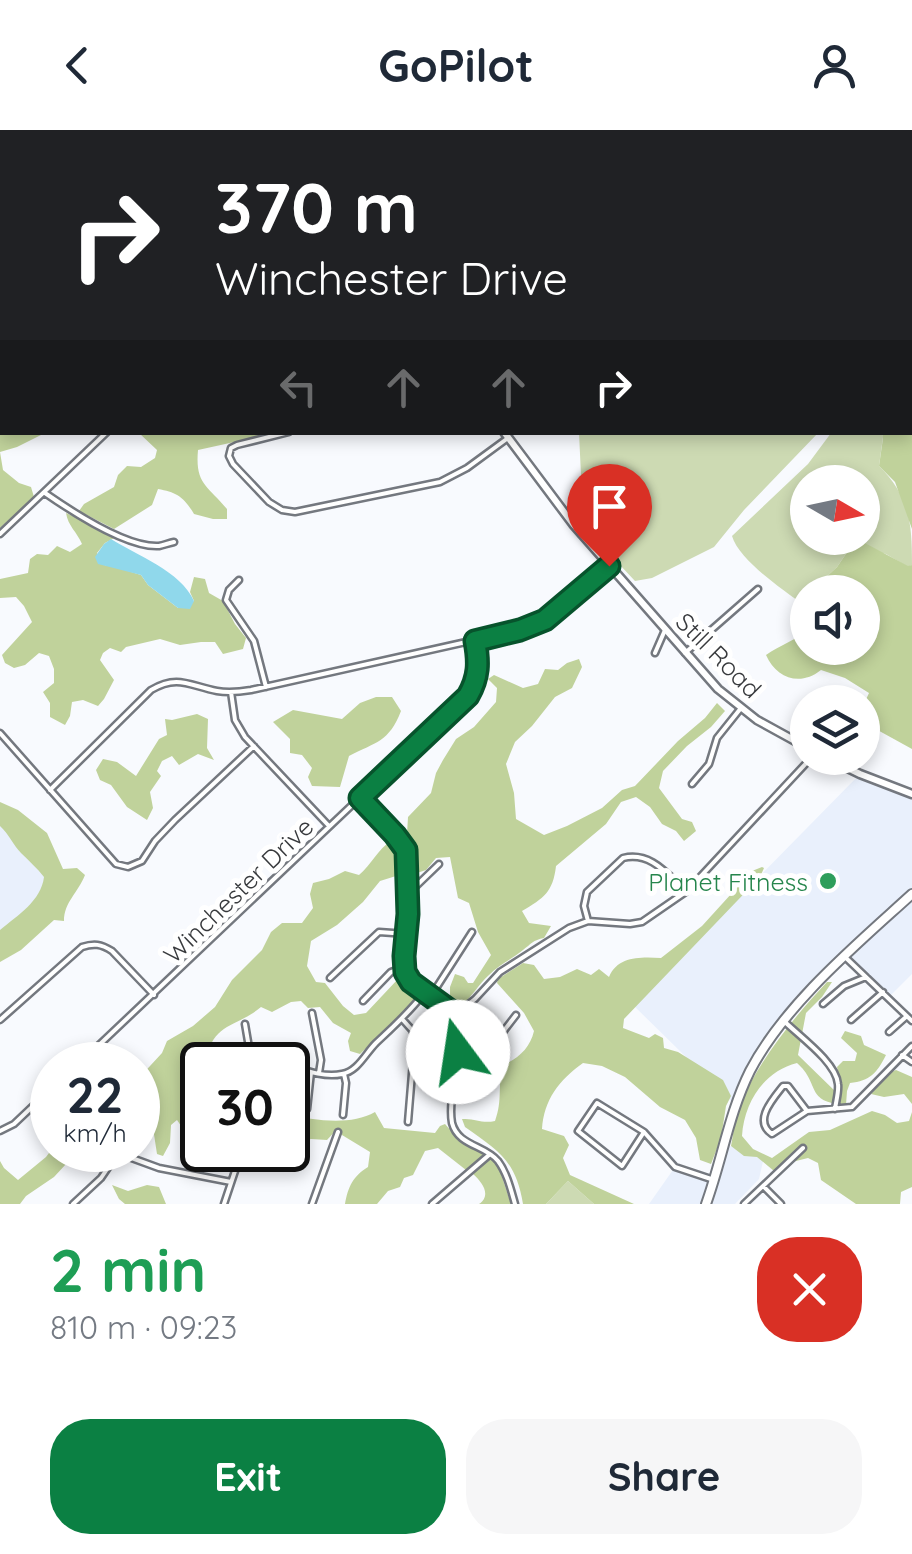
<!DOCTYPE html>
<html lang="en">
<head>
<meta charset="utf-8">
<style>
	body { margin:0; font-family:Quicksand,sans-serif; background:#f6f6f7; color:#1f2937; height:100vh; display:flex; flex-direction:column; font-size:38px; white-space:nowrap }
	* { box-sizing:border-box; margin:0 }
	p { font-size:32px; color:#747a83 }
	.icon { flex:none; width:55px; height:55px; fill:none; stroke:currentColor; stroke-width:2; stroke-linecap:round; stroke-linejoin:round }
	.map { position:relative; height:1074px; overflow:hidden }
	.panel { display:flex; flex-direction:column; background:#fff; flex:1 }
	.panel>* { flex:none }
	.banner { position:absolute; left:0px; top:0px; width:912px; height:305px; box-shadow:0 5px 15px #0003; background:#202124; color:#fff; overflow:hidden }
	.needle { width:65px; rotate:99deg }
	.tools { position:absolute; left:790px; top:335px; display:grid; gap:20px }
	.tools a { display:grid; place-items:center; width:90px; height:90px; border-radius:50%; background:#fff; box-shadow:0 5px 15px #0003; font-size:50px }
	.speed { position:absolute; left:30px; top:912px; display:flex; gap:20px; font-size:50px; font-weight:700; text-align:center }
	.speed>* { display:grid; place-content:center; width:130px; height:130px; border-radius:50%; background:#fff; box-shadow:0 5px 15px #0003; line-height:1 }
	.speed small { font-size:25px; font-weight:400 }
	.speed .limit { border:5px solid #111; border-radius:15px; background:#fff; color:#111 }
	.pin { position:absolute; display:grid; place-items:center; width:85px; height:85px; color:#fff; margin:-102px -42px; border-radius:50% 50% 50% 0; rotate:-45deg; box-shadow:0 0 10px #0007 }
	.pin .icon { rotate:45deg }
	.me { position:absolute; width:110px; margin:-55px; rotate:346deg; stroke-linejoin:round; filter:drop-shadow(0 0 8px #0008) }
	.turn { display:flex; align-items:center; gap:35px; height:210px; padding:0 50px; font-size:45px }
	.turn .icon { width:130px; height:130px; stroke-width:2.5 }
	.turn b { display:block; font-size:70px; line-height:85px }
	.lanes { display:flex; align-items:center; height:95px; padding:0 50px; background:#0003; justify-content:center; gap:50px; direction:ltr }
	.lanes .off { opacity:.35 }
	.round { display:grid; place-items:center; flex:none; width:105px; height:105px; border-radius:40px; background:#f6f6f7 }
	.headline { display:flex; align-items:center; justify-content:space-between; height:170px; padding:0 50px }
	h1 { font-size:60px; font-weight:700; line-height:75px; color:#1e9e55 }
	.cta { display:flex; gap:20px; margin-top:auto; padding:20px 50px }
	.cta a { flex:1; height:115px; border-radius:40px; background:#0b8043; color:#fff; font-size:40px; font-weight:700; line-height:115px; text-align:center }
	.cta a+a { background:#f6f6f7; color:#1f2937 }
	header { display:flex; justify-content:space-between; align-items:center; height:130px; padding:0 50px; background:#fff; font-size:45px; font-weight:700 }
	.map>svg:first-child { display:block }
</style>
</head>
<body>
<header><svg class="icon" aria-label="back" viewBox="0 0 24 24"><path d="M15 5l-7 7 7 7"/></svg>GoPilot<svg class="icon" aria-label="person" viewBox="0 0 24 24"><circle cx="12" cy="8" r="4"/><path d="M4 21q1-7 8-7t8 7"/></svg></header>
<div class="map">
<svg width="912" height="1074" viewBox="0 0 912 1074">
	<rect width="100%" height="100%" fill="#f8fafe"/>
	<path fill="#e9f0fc" d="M860,644L912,664V844L888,868L844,828L768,912L736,976L633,875Z
		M0,681L62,753L0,811Z
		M724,1014L764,1027L759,1049L735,1074H649L675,1037L713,1049Z"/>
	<path fill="#cddab3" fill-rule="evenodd" d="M912,42V230L910,232V43Z
		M579,303V302L818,303L744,380L714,417L652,448L635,451L602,416L625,389L623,373L581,345Z
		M831,303H882L883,307L879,336C910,367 912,393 912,435L908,437L886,424L852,415L837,437L810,462H808L801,473C781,458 739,430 732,406L808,334ZM808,352H862V408H808Z
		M469,937L484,938L481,967L466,966Z
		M568,1051L594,1074H546Z"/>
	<path fill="#c0d29b" d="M172,0H433V2H172Z
		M0,199L2,200V302L45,303L17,317L0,322L3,340L19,353L31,357L34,367L0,398V258L2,250L0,249Z
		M912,234V399L895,352L879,336L883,308L882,303L910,302V236Z
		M139,303H275L198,320C195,354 207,355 227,379V389H213L194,384C184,367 176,362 158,359L152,375L114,399L79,381L84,374L114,357L118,345L127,336L141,337L155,328L157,320Z
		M66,383L118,406L105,413L97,423L106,436H112L141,445L148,455L178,478L194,471L190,462L194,447L205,449L209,463L223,471L235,494L246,508L243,519L223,524L215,512H201L180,515L160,509L126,517L121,522L110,518L103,523L100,530L114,550L104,569L98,576L83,570L72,572L70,586L65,595L50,587V573L43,562L54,553V539L49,526L39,523L25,535L14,538L5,533L2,525L32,492L24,476L16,467L0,468V449L28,443L30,429L37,424L48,425L57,416L70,422L82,414C77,402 68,396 66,383Z
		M861,411L908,436L912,435V619L863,592V576L869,563L845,548L821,540C800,557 776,548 766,525C780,515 794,511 807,501L808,518H862V462H810L837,437L852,415Z
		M579,529L582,537L572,558L555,567L532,596L515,612L506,634L514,663L516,689L544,705L567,696L602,678L622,660L635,656L678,611L705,588L717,573L725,581L711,597L687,616L663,641L659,658L682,689L692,692L696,701L684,711L676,701L662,694L650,677L636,667L621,672L606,694L556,736C553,762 544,768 522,781L529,793L551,796L544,808C533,810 531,814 523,820C512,829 499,835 489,845C478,855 472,867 461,876L450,869V857L455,844L464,847L468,853H473L491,825L478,802L469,773L458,768L450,727L436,728L426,740L414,744L413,712L407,704L408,687L431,663L436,643L443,630L456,609L474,597L496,572L497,558L488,549L494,545L523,558L538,554L545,539L558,540L567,533Z
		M376,567H392L401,581C389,612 376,612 349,626L340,657L312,656L308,647L312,638L302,625L290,623V609L273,592L293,580L342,589L360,573Z
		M197,584L208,589L207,618L214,630L198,624L179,635L172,626L162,631L157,641L161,646L150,662L153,678L147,690L127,677L111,655L100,650L96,640L103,629L117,632L136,646L159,609L167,605L165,589L172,590Z
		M0,672L18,680L47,703L63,739L77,738L85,745C78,763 64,772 64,791L54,790L21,820L0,832V800C18,785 41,771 44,747C37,738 29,731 21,723C13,715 9,704 0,696Z
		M390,712H396L406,724L404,740L396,746L380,751L363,772L337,795L311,811L307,836L316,852L325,853L343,876L354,885L366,883L398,849L416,863L413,873L360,924L350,921L348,911L351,903L333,893L320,877L308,878L301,871L291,872L272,882L261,877C235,899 212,891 205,935H202V1007L188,1006L177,990L171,995L170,1013L163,1026L157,1024L153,998L138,984V949L162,923L167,911L193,896L215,877L232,850L262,820L271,802L282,793H302L313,778L310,764L313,753L329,749L345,741L359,745C371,735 379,718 390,712Z
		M762,737L764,738L760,747L624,889L623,898L649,908L655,904L663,908L664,918L678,922L723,950L731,966L726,976L721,1008L711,1034L700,1030L696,1008L685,990L660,977L625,947L602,936L583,933C559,950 544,970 542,999L564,1006L569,1015L563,1028L570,1045L634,1074H594L568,1051L546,1074H523C516,1031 499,1021 465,997L462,989C476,988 481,994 495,991C503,969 497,958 503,935C519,928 530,918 534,901L524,883L497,853L498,849L523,833L534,835L544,849L560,847L577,839L591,845L599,839L609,847C618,826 640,827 661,828L702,796L752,741Z
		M827,852H832L822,867L806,883L798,925L838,964L840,951L837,937L843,931H855L857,923L841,908L845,901L861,906L864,915L886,925C877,943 870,951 850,953L847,961L846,975C804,972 821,954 797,933C764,941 744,973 742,1006L753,1019L772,1028L809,1002L830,1000L872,981L885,985L897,993L909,991L912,982V1057L901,1062L900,1074H856L821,1050L818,1033L808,1028L792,1032L774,1041L757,1027L744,1026L731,1016C733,1006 734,994 737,984C753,937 793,888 827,852Z
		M896,940L912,947V974L904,964L884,967L871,964L889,943Z
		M375,982L384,998L435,1003L440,996L445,994L462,1013L483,1024V1026L466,1040L438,1018L425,1021L413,1045L404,1048L400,1057L388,1061L377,1074H345C348,1057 353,1046 368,1037L370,1022L342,1005L338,998L327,1010L311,1009L288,1014V985C314,990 351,996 375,982Z
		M52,1019L79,1020L54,1047L26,1066L20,1074H0V1031L4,1038L18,1050L46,1027Z
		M491,1028L498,1035L511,1074H479C492,1065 482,1052 473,1044Z
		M112,1055L128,1061L147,1055L159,1057L166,1074H125L119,1069Z"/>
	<path fill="#90d8eb" d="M111,409C136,425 181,441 194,471L190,479L178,478L148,455L141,445L98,434L95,427L104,414Z"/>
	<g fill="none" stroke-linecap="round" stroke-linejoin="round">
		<path stroke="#90d8eb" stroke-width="2.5" d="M0,267L2,268
			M0,276L2,275"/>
		<defs>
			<path id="street" d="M719,0H721
				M768,0L769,2
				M60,2L61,0
				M289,302L237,315L231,318L229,326L233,334L269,372L282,380L295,382L440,352L467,338L508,308
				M45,363C71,381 127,418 159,416C164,415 169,413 174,412
				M0,404L107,302
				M239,450L229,460L226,470L254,511L266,557
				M655,523L665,500
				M685,523L758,459
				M231,562L235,590L245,607L329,696
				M0,603L116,734L128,737L142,731L155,711L175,690L254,616
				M692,654L709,634L717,608L741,578
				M50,660L151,560C178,544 190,556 217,561C228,563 239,562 251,560L520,500L545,490L609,436
				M360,668C373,681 400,703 406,719C411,732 408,780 407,796C406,810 400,828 405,842C414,867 455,867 459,894C464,923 447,966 452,993C458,1016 485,1015 498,1031C507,1043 511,1060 515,1074
				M408,760L413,759L439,734
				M588,791L584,776L587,762L623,728C651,721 668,745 686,761
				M845,827L912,891
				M330,848L379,802L407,804
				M431,866L472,802
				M363,871L391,842L404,837
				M823,874L844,856L866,847
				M312,883L321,930L319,943
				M456,884L475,869L500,842L569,798L588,791L630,794L642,792L687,761L811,628
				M0,890L82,817C94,813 101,814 112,821L154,865
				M403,890L412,900L415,907L408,992
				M851,890L883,862
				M784,891C799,906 836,932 838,954C839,962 836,971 835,979
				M245,894L252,935
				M889,902L907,886
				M458,921L483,923L496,911L516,885
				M217,923L218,935
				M902,925L912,932
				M78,935L467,566C479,547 479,532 475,511
				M263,935L277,933L287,935
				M288,935C304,940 324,948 342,944C358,941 365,924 376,913C394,896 410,882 425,862
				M783,956H788L807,981L772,1004C753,991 772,970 783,956Z
				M597,973L644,1002L622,1036L578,1001Z
				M307,979L311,942
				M807,981L852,977L912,916
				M343,985L346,953L344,944
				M0,1001L14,994L52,958
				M644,1002L675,1037L714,1050
				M118,1023L159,1038L231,1052
				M763,1056L781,1074
				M73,1074L101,1048L120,1020
				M224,1074L242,1020
				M312,1074L338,1002
				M432,1074L489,1025
				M744,1074L803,1018"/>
			<path id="secondary" d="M518,0L520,2
				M910,32H912
				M0,84H2
				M504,302L573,394L718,559L757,590L808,618
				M827,628L860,644L912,664"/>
			<path id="primary" d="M706,1074C722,1030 729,983 750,941C785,874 856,815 912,764"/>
		</defs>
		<use href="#street" stroke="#74787f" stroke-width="9"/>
		<use href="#secondary" stroke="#74787f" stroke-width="11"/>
		<use href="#primary" stroke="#74787f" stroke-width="12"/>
		<use href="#street" stroke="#fff" stroke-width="4"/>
		<use href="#secondary" stroke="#fff" stroke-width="6"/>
		<use href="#primary" stroke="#fff" stroke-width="8"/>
	</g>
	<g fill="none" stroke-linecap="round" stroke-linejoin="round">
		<defs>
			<path id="route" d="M458,922L459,893L455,884L411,852L405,842L404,826L408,784L406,720L395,705L360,668L468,566C479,547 479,532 475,511L520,500L545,490L609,436"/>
		</defs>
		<use href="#route" stroke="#07532c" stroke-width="25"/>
		<use href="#route" stroke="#0b8043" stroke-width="18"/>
	</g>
	<circle fill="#2e9e5b" stroke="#fff" stroke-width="4" cx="828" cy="751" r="10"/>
	<g text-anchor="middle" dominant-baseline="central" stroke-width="10" stroke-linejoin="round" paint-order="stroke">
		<g font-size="25" fill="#383a3d" stroke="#fff">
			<text transform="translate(719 525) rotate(45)">Still Road</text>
			<text transform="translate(238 760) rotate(-44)">Winchester Drive</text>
		</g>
		<g font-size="25" fill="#27864d" stroke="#fff" text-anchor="end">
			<text x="808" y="751">Planet Fitness</text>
		</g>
	</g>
</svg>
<div class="tools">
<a><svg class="needle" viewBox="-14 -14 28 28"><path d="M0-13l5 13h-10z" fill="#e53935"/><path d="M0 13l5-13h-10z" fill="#747a83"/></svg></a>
<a><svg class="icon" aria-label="sound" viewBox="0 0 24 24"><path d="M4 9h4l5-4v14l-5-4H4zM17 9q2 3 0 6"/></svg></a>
<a><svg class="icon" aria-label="layers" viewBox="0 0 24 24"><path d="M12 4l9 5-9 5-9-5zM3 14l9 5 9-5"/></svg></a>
</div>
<div class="speed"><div>22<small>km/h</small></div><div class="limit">30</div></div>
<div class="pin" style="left:609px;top:436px;background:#d93025"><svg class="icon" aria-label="arrive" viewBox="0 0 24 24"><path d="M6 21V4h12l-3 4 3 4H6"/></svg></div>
<svg class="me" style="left:458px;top:922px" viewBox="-20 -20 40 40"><circle r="19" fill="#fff"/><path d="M0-13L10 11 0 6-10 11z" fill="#0b8043"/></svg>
<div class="banner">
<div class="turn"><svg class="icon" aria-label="right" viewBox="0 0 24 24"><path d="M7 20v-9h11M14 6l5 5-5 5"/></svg><div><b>370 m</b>Winchester Drive</div></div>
<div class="lanes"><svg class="icon off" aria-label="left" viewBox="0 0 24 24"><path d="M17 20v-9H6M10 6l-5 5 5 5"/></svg><svg class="icon off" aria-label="ahead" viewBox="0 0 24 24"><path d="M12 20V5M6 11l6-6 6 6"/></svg><svg class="icon off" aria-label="ahead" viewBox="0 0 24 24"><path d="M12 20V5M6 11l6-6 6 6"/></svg><svg class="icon" aria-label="right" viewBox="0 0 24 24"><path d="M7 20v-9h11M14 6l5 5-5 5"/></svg></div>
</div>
</div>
<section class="panel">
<div class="headline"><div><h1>2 min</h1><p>810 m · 09:23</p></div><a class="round" style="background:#d93025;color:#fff"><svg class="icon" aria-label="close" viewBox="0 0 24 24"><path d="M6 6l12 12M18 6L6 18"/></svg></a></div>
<div class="cta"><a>Exit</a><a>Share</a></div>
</section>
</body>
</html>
